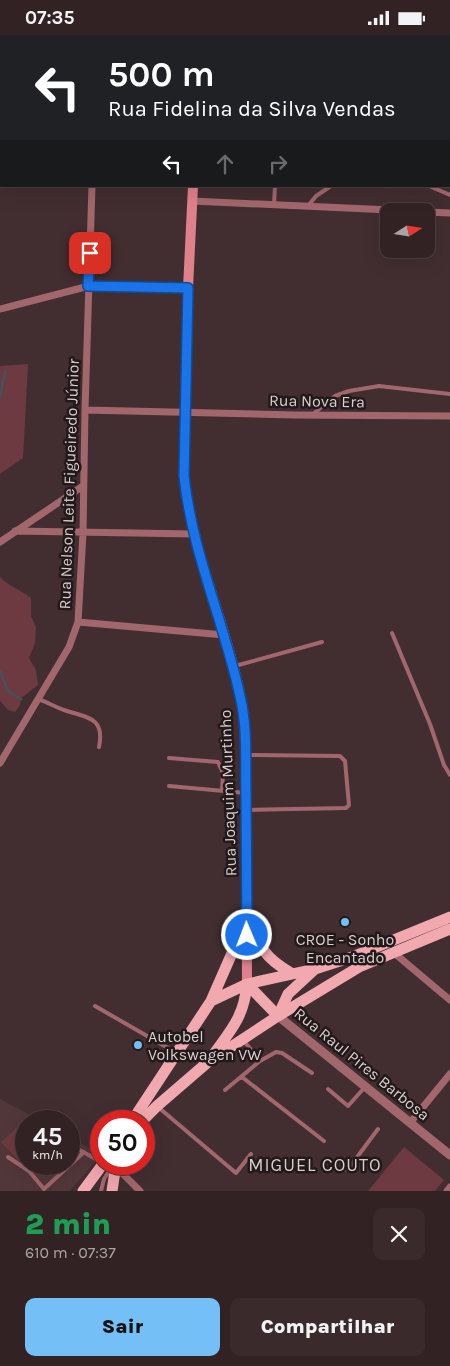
<!DOCTYPE html>
<html lang="pt">
<head>
<meta charset="utf-8">
<style>
	body { margin:0; font-family:Karla,sans-serif; background:#3a2a2c; color:#f1f3f6; height:100vh; display:flex; flex-direction:column; font-size:19px; white-space:nowrap }
	* { box-sizing:border-box; margin:0 }
	p { font-size:16px; color:#a8a4a6 }
	.icon { flex:none; width:28px; height:28px; fill:none; stroke:currentColor; stroke-width:2; stroke-linecap:round; stroke-linejoin:round }
	.map { position:relative; height:1156px; overflow:hidden }
	.drawer { display:flex; flex-direction:column; background:#322224; flex:1 }
	.drawer>* { flex:none }
	.hud { position:absolute; left:0px; top:0px; width:450px; height:152px; box-shadow:0 5px 20px #0002,0 0 0 1px #4d3f41; background:#202124; color:#fff; overflow:hidden }
	.needle { width:32px; rotate:78deg }
	.controls { position:absolute; left:380px; top:168px; display:grid; gap:10px }
	.controls a { display:grid; place-items:center; width:55px; height:55px; border-radius:10px; background:#322224; box-shadow:0 5px 20px #0002,0 0 0 1px #4d3f41; font-size:25px }
	.speed { position:absolute; left:15px; top:1075px; display:flex; gap:10px; font-size:25px; font-weight:700; text-align:center }
	.speed>* { display:grid; place-content:center; width:65px; height:65px; border-radius:50%; background:#322224; box-shadow:0 5px 20px #0002,0 0 0 1px #4d3f41; line-height:1 }
	.speed small { font-size:12px; font-weight:400 }
	.speed .limit { border:8px solid #d22; background:#fff; color:#111 }
	.pin { position:absolute; display:grid; place-items:center; width:42px; height:42px; color:#fff; margin:-21px; border-radius:10px; box-shadow:0 2px 8px #0006 }
	.me { position:absolute; width:55px; margin:-28px; rotate:359deg; stroke-linejoin:round; filter:drop-shadow(0 0 4px #0008) }
	.turn { display:flex; align-items:center; gap:18px; height:105px; padding:0 25px; font-size:22px }
	.turn .icon { width:65px; height:65px; stroke-width:2.5 }
	.turn b { display:block; font-size:35px; line-height:42px }
	.lanes { display:flex; align-items:center; height:48px; padding:0 25px; background:#0003; justify-content:center; gap:25px; direction:ltr }
	.lanes .off { opacity:.35 }
	.round { display:grid; place-items:center; flex:none; width:52px; height:52px; border-radius:10px; background:#3a2a2c }
	.overview { display:flex; align-items:center; justify-content:space-between; height:85px; padding:0 25px }
	h1 { font-size:30px; font-weight:800; line-height:38px; color:#1e9e55 }
	.button { display:flex; gap:10px; margin-top:auto; padding:10px 25px }
	.button a { flex:1; height:58px; border-radius:10px; background:#74c0f6; color:#111; font-size:20px; font-weight:800; line-height:58px; text-align:center }
	.button a+a { background:#3a2a2c; color:#f1f3f6 }
	.status { display:flex; justify-content:space-between; align-items:center; height:35px; padding:0 25px; background:#322224; direction:ltr }
	.status svg { height:14px; fill:currentColor }
	.map>svg:first-child { display:block }
</style>
</head>
<body>
<div class="status"><b>07:35</b><svg viewBox="0 0 49 12"><path d="M0 12V9h3v3zM5 12V6h3v6zM10 12V3h3v9zM15 12V0h3v12zM26 1h20v11H26zM47 4h2v5h-2z"/></svg></div>
<div class="map">
<svg width="450" height="1156" viewBox="0 0 450 1156">
	<rect width="100%" height="100%" fill="#422e30"/>
	<path fill="#52373a" d="M0,1064L41,1086H26V1129H69V1101L101,1120L70,1156H0Z"/>
	<path fill="#6d3a41" d="M28,329L23,423L0,439V331Z
		M0,542C6,550 22,555 31,563V581L36,592L35,608L29,623L36,635L38,650L21,663L20,670L15,677L8,675L0,666Z
		M31,1080L36,1086H26V1119L19,1126L1,1107Z
		M404,1112L444,1145L435,1156H368Z"/>
	<g fill="none" stroke-linecap="round" stroke-linejoin="round">
		<path stroke="#44525d" stroke-width="2.5" d="M0,362L5,336
			M0,636L8,656L21,664"/>
		<path stroke="#a2676d" stroke-width="4" d="M448,0V1
			M449,21H450
			M449,38H450
			M429,151L450,160
			M274,170L275,151
			M308,171L316,161L331,151
			M313,379L335,361L349,356L379,351L450,359
			M392,598L430,689L444,730L450,740
			M235,631L322,607
			M38,664C47,667 55,672 64,675C88,683 105,682 99,712
			M246,720L340,721L345,726L349,770L346,773L246,775
			M169,723L218,727L223,738L222,755
			M169,751L246,758
			M95,971L175,1017
			M244,1006L260,1026L276,1017L282,1018L312,1038
			M242,1042L324,1106
			M328,1054L348,1071L365,1052
			M225,1055L260,1026
			M158,1072L236,1138L251,1119
			M69,1109L101,1127
			M8,1122L29,1136L37,1129
			M333,1133L339,1136L349,1133L378,1094
			M29,1136L44,1154L84,1117
			M101,1156L104,1144L111,1133"/>
		<path stroke="#a2676d" stroke-width="7" d="M96,1V0
			M0,146H1
			M192,166L412,176
			M426,177L450,178
			M0,274L89,251L188,253
			M85,375L295,380L450,381
			M15,496L194,499
			M0,507L83,451
			M78,587L224,600
			M0,728L69,612L78,587L83,498L85,375L92,151
			M393,917L450,965
			M410,1088L450,1039
			M119,1129L122,1138L140,1156
			M447,1156L450,1152"/>
		<path stroke="#a2676d" stroke-width="9" d="M33,1L41,0
			M0,7H1
			M278,981L450,1120"/>
		<path stroke="#df818d" stroke-width="10" d="M206,1V0
			M193,151L188,253L184,441C192,517 226,588 241,663C244,682 245,701 246,720L247,949"/>
		<path stroke="#f1a8af" stroke-width="11" d="M247,878C259,909 261,921 291,938
			M247,949L278,981
			M211,966L247,949L315,934L352,922L450,882
			M278,981L288,959L315,934
			M213,1020C231,995 244,982 247,949
			M132,1086L211,966L247,884
			M142,1086L157,1071L208,1027L278,981L359,932L450,894
			M83,1156L103,1129
			M112,1156L116,1129"/>
	</g>
	<g fill="none" stroke-linecap="round" stroke-linejoin="round">
		<defs>
			<path id="route" d="M90,218L88,251L188,253L184,441C192,517 224,587 240,661C248,694 245,727 246,760C246,807 247,853 247,900"/>
		</defs>
		<use href="#route" stroke="#114b97" stroke-width="12"/>
		<use href="#route" stroke="#1a73e8" stroke-width="9"/>
	</g>
	<g fill="#74c0f6" stroke="#22191a" stroke-width="2">
		<circle cx="345" cy="887" r="5"/>
		<circle cx="138" cy="1010" r="5"/>
	</g>
	<g text-anchor="middle" dominant-baseline="central" stroke-width="5" stroke-linejoin="round" paint-order="stroke">
		<g font-size="16" fill="#dacdce" stroke="#22191a">
			<text transform="translate(317 366) rotate(1)">Rua Nova Era</text>
			<text transform="translate(69 449) rotate(-88)">Rua Nelson Leite Figueiredo Júnior</text>
			<text transform="translate(228 758) rotate(-92)">Rua Joaquim Murtinho</text>
			<text transform="translate(362 1029) rotate(39)">Rua Raul Pires Barbosa</text>
		</g>
		<g font-size="16" fill="#dacdce" stroke="#22191a">
			<text x="345" y="904">CROE - Sonho<tspan x="345" dy="18">Encantado</tspan></text>
			<text x="148" y="1001" text-anchor="start">Autobel<tspan x="148" dy="18">Volkswagen VW</tspan></text>
		</g>
		<g font-size="18" letter-spacing="1" fill="#dacdce" stroke="#22191a">
			<text x="315" y="1130">MIGUEL COUTO</text>
		</g>
	</g>
</svg>
<div class="controls">
<a><svg class="needle" viewBox="-14 -14 28 28"><path d="M0-13l5 13h-10z" fill="#e53935"/><path d="M0 13l5-13h-10z" fill="#a8a4a6"/></svg></a>
</div>
<div class="speed"><div>45<small>km/h</small></div><div class="limit">50</div></div>
<div class="pin" style="left:90px;top:218px;background:#d93025"><svg class="icon" aria-label="arrive" viewBox="0 0 24 24"><path d="M6 21V4h12l-3 4 3 4H6"/></svg></div>
<svg class="me" style="left:247px;top:900px" viewBox="-20 -20 40 40"><circle r="17" fill="#1a73e8" stroke="#fff" stroke-width="3"/><path d="M0-11L8 9 0 5-8 9z" fill="#fff"/></svg>
<div class="hud">
<div class="turn"><svg class="icon" aria-label="left" viewBox="0 0 24 24"><path d="M17 20v-9H6M10 6l-5 5 5 5"/></svg><div><b>500 m</b>Rua Fidelina da Silva Vendas</div></div>
<div class="lanes"><svg class="icon" aria-label="left" viewBox="0 0 24 24"><path d="M17 20v-9H6M10 6l-5 5 5 5"/></svg><svg class="icon off" aria-label="ahead" viewBox="0 0 24 24"><path d="M12 20V5M6 11l6-6 6 6"/></svg><svg class="icon off" aria-label="right" viewBox="0 0 24 24"><path d="M7 20v-9h11M14 6l5 5-5 5"/></svg></div>
</div>
</div>
<section class="drawer">
<div class="overview"><div><h1>2 min</h1><p>610 m · 07:37</p></div><a class="round"><svg class="icon" aria-label="close" viewBox="0 0 24 24"><path d="M6 6l12 12M18 6L6 18"/></svg></a></div>
<div class="button"><a>Sair</a><a>Compartilhar</a></div>
</section>
</body>
</html>
